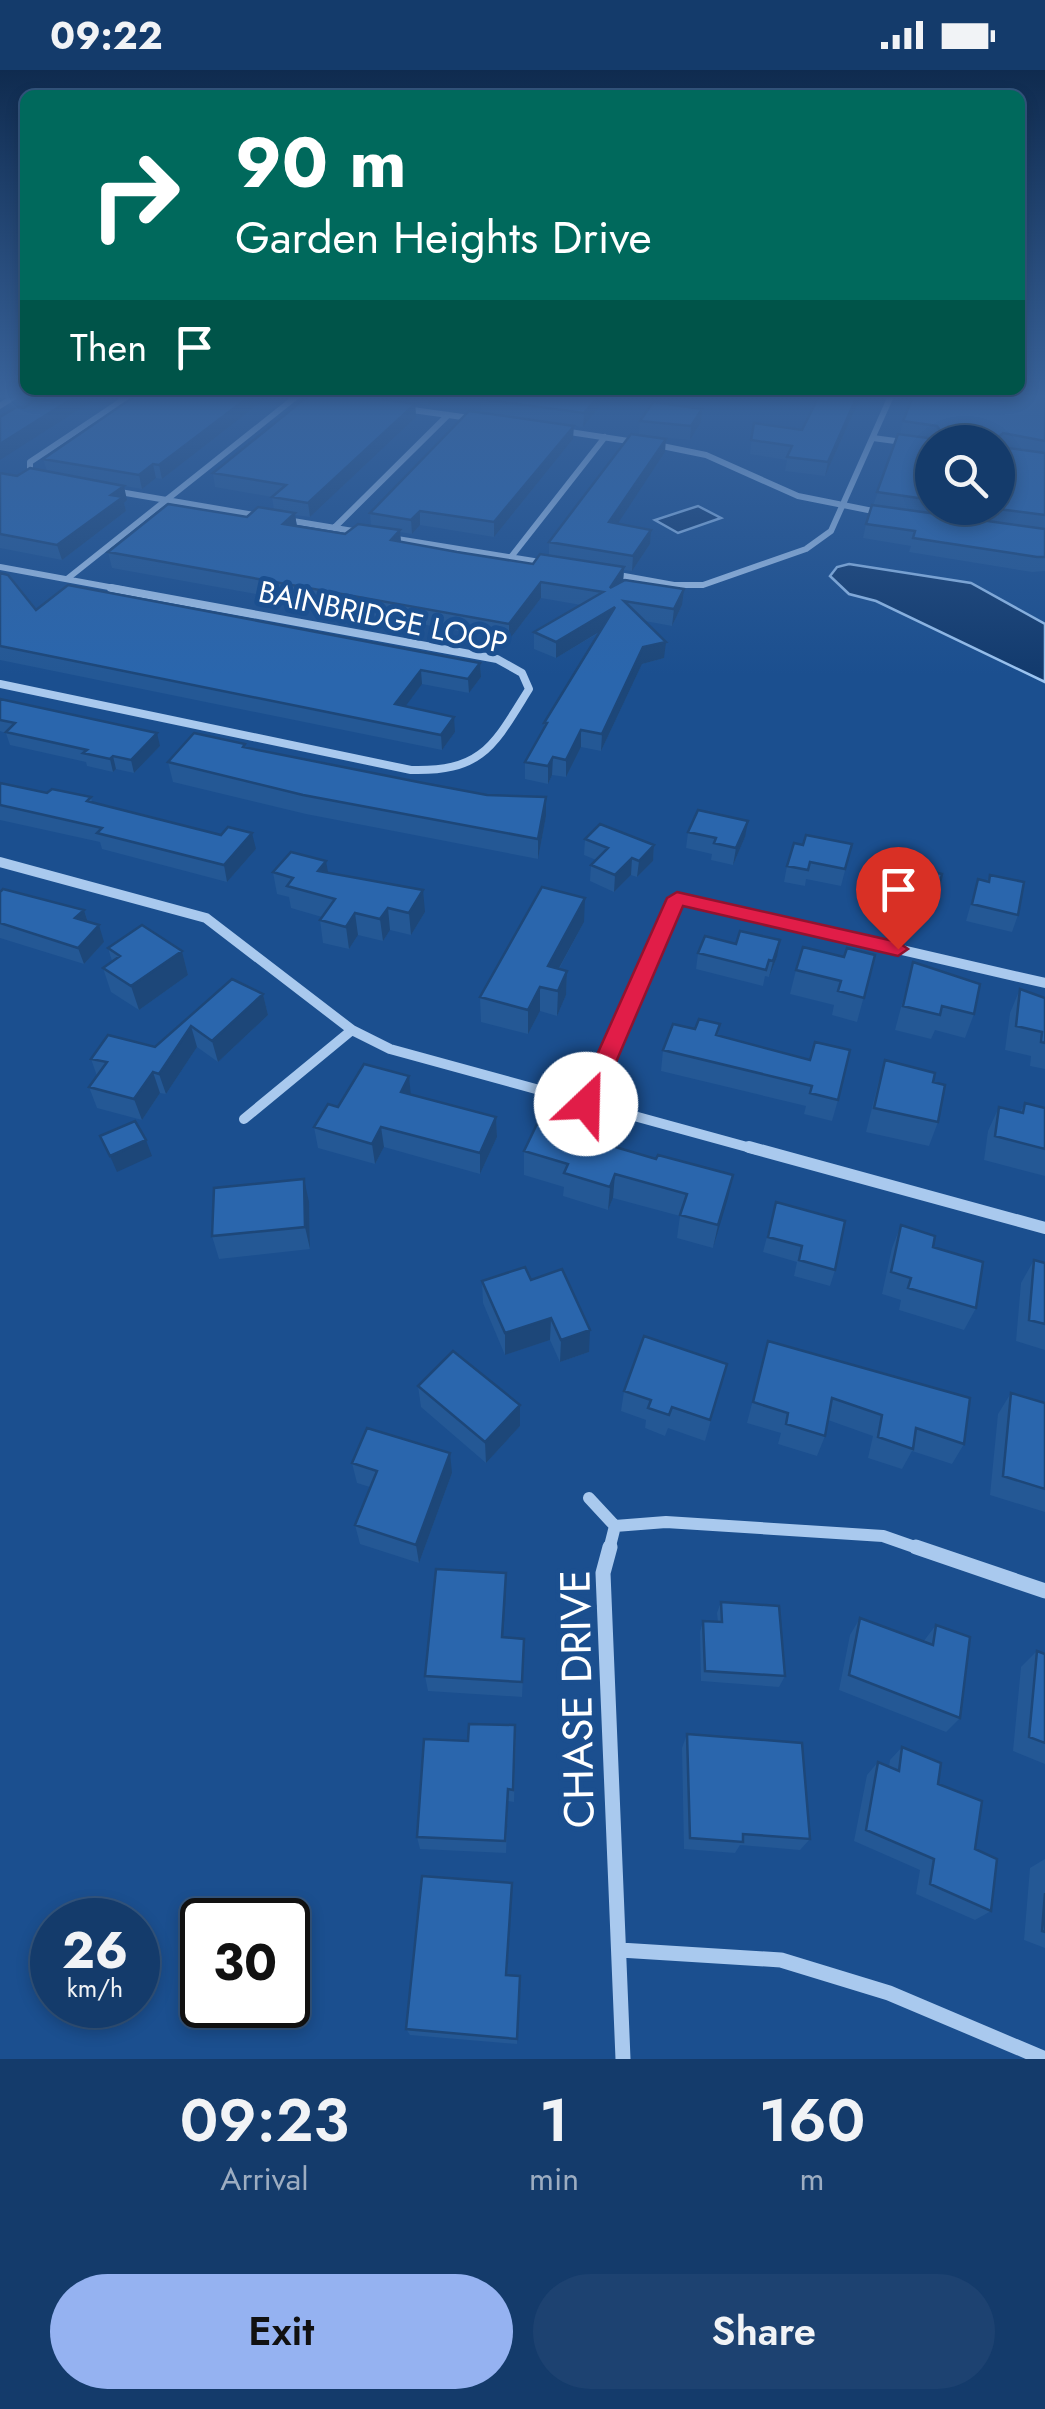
<!DOCTYPE html>
<html lang="en">
<head>
<meta charset="utf-8">
<style>
	body { margin:0; font-family:Jost,sans-serif; background:#1d4271; color:#f1f3f6; height:100vh; display:flex; flex-direction:column; font-size:38px; white-space:nowrap }
	* { box-sizing:border-box; margin:0 }
	p { font-size:32px; color:#9dadc1 }
	.icon { flex:none; width:55px; height:55px; fill:none; stroke:currentColor; stroke-width:2; stroke-linecap:round; stroke-linejoin:round }
	.map { position:relative; height:1989px; overflow:hidden }
	.panel { display:flex; flex-direction:column; background:#143b6b; flex:1 }
	.panel>* { flex:none }
	.top-card { position:absolute; left:20px; top:20px; width:1005px; height:305px; border-radius:15px; box-shadow:0 5px 15px #0003,0 0 0 2px #33557e; background:#00695c; color:#fff; overflow:hidden }
	.controls { position:absolute; left:915px; top:355px; display:grid; gap:20px }
	.controls a { display:grid; place-items:center; width:100px; height:100px; border-radius:50%; background:#143b6b; box-shadow:0 5px 15px #0003,0 0 0 2px #33557e; font-size:50px }
	.speed { position:absolute; left:30px; top:1828px; display:flex; gap:20px; font-size:50px; font-weight:700; text-align:center }
	.speed>* { display:grid; place-content:center; width:130px; height:130px; border-radius:50%; background:#143b6b; box-shadow:0 5px 15px #0003,0 0 0 2px #33557e; line-height:1 }
	.speed small { font-size:25px; font-weight:400 }
	.speed .limit { border:5px solid #111; border-radius:15px; background:#fff; color:#111 }
	.pin { position:absolute; display:grid; place-items:center; width:85px; height:85px; color:#fff; margin:-102px -42px; border-radius:50% 50% 50% 0; rotate:-45deg; box-shadow:0 0 10px #0007 }
	.pin .icon { rotate:45deg }
	.me { position:absolute; width:110px; margin:-55px; rotate:24deg; stroke-linejoin:round; filter:drop-shadow(0 0 8px #0008) }
	.turn { display:flex; align-items:center; gap:35px; height:210px; padding:0 50px; font-size:45px }
	.turn .icon { width:130px; height:130px; stroke-width:2.5 }
	.turn b { display:block; font-size:70px; line-height:85px }
	.then { display:flex; align-items:center; height:95px; padding:0 50px; background:#0003; gap:20px; font-size:38px }
	.eta { display:flex; justify-content:space-evenly; align-items:center; height:170px; text-align:center }
	.eta b { font-size:60px; font-weight:600; line-height:70px }
	.action { display:flex; gap:20px; margin-top:auto; padding:20px 50px }
	.action a { flex:1; height:115px; border-radius:60px; background:#95b2f1; color:#111; font-size:40px; font-weight:600; line-height:115px; text-align:center }
	.action a+a { background:#1d4271; color:#f1f3f6 }
	.status { display:flex; justify-content:space-between; align-items:center; height:70px; padding:0 50px; background:#143b6b; direction:ltr }
	.status svg { height:28px; fill:currentColor }
	.map>svg:first-child { display:block }
</style>
</head>
<body>
<div class="status"><b>09:22</b><svg viewBox="0 0 49 12"><path d="M0 12V9h3v3zM5 12V6h3v6zM10 12V3h3v9zM15 12V0h3v12zM26 1h20v11H26zM47 4h2v5h-2z"/></svg></div>
<div class="map">
<svg width="1045" height="1989" viewBox="0 0 1045 1989">
	<rect width="100%" height="100%" fill="#1b4f8f"/>
	<path fill="#123a6d" stroke="#9cc4f0" stroke-width="2.5" d="M698,436L721,448L678,463L655,450Z
		M849,494L971,513L1045,554V612L876,531L849,524L830,506L837,497Z"/>
	<g fill="none" stroke-linecap="round" stroke-linejoin="round">
		<path stroke="#a9c9ee" stroke-width="6" d="M405,339L477,349
			M563,361L635,372
			M873,368L932,376
			M652,374L706,385L798,426L883,443
			M34,405L30,403V392L129,326
			M114,421L260,446
			M287,450L359,462
			M334,458L448,345
			M391,468L546,493
			M511,487L605,367
			M0,497L125,520
			M613,504L674,515H703L806,479L831,461L891,326
			M67,509L297,326"/>
		<path stroke="#a9c9ee" stroke-width="8" d="M0,614L411,700C483,702 494,675 529,619L522,603L497,589L111,518"/>
		<path stroke="#a9c9ee" stroke-width="10" d="M0,792L206,848L352,960L390,979L758,1080
			M587,1033L677,828L1045,913
			M244,1049L352,960"/>
		<path stroke="#a9c9ee" stroke-width="12" d="M749,1077L1045,1158
			M589,1428L615,1456
			M609,1480L615,1456L666,1452L883,1466L923,1480"/>
		<path stroke="#a9c9ee" stroke-width="15" d="M610,1477L603,1503L623,1989
			M916,1477L1045,1521
			M620,1880L781,1890L889,1923L1045,1989"/>
		<path fill="#a9c9ee" fill-rule="evenodd" d="M10,326H21L0,339V332Z"/>
	</g>
	<path fill="#245895" fill-rule="evenodd" d="M135,326H265V329L162,409L156,408L142,419L108,413L127,430L124,433L126,441L62,490L0,478V403L17,406L47,401L43,389Z
		M366,326H442V333L428,335Z
		M861,326L825,406L785,401L787,390L750,384L754,353L802,360Z
		M1045,326V501L1032,502L909,482L911,476L863,468L866,454L900,364L903,351ZM932,372L998,438H932Z
		M481,329L599,337L583,357L481,343Z
		M415,334L416,347L310,447L295,445L297,456L345,464L371,456L370,443L573,369L494,467L420,455L412,464L400,462L401,472L533,494L549,485V472L639,365L640,351L702,339L701,352L690,370L640,365L665,382L617,454L650,474L632,501L624,500L623,510L682,535L672,556L645,551L664,588L642,594L601,681L581,677L566,707L552,705L548,714L525,709V692L544,659V653L600,562L556,588L534,579V562L581,535L541,528L509,570L112,498L108,482L274,440L272,427L215,417L213,403Z
		M0,503L36,540L480,593L481,607L469,623L422,614L405,636L455,662L442,680L0,590Z
		M0,629L160,676L134,703L116,699L113,702L87,696L86,692L10,675L6,663L0,661Z
		M246,677L546,746L538,789L306,744L173,712L168,692Z
		M0,713L47,723L91,727L92,732L256,779L227,812L102,779L100,772L0,750Z
		M688,762L745,767L733,795L711,790L712,784L686,778Z
		M585,769L654,775L653,791L637,807L631,805L614,822L590,811L591,795L596,790L584,785Z
		M852,774L841,816L806,809L805,816L784,812L787,796L803,775Z
		M882,791L936,829L930,845L872,827Z
		M273,802L328,803L425,842L411,865L390,860L383,871L358,865L349,879L323,873L320,850L322,847L291,838L289,827L277,824Z
		M990,805L1018,845L1012,862L966,851L978,809L987,811Z
		M0,822L84,840L88,852L104,872L84,894L0,868Z
		M584,852L559,899L567,901L566,925L557,946L540,941L528,964L481,952L480,927Z
		M108,878L182,881L188,905L139,940L111,922L103,898L112,891Z
		M698,883L777,887L769,907L765,906L763,916L696,899Z
		M875,885L857,952L832,945L834,935L790,924L796,900L844,887Z
		M913,892L974,944L965,968L935,960L931,969L895,960Z
		M232,909L263,924L268,945L218,992L197,977L166,1024L160,1023L142,1050L97,1038L89,1017L97,1006L91,989L155,977Z
		M1020,919L1045,928V999L1030,996L1031,986L1005,980L1010,943Z
		M720,954L718,965L838,1030L832,1051L804,1044L806,1036L661,1001L663,980L695,959Z
		M885,990L933,1012L938,1052L929,1076L866,1062L878,1014Z
		M411,1024L496,1047L497,1067L480,1104L384,1077L375,1094L318,1078L314,1057L338,1037Z
		M1025,1033L1045,1038V1106L984,1090L988,1061L999,1037L1020,1042Z
		M524,1081L656,1089L733,1105L713,1178L677,1168L680,1146L613,1128L608,1140L563,1126L564,1117L524,1105Z
		M309,1132L310,1179L219,1189L212,1166Z
		M776,1132L835,1200L830,1216L794,1206L797,1192L763,1182Z
		M901,1155L933,1177L976,1238L964,1260L899,1240L901,1230L882,1224L892,1178Z
		M1034,1190L1045,1193V1280L1016,1271L1021,1213Z
		M531,1210L589,1282L560,1292L550,1270L505,1285L483,1233L482,1211Z
		M768,1271L964,1374L952,1394L912,1381L902,1399L868,1388L873,1366L828,1350L825,1366L817,1386L778,1374L781,1363L747,1353Z
		M727,1294L705,1371L668,1358L665,1366L645,1358L646,1350L621,1341L624,1321Z
		M418,1316L520,1356L486,1393L421,1337Z
		M1011,1323L1045,1333V1442L990,1425L998,1344Z
		M352,1393L452,1403L419,1493L360,1474L355,1455L370,1417L357,1413Z
		M506,1521L503,1567L524,1585L522,1627L428,1621L425,1606Z
		M721,1532L785,1606L779,1617L701,1611L700,1562L703,1551L718,1552L717,1543Z
		M860,1548L923,1572L936,1555L960,1648L946,1662L839,1620L850,1565Z
		M1037,1581L1045,1584V1694L1013,1681L1021,1597Z
		M687,1664L810,1769L800,1780L740,1775L735,1783L684,1779L682,1678Z
		M516,1669L514,1732L508,1731L506,1783L420,1779L417,1767L468,1671Z
		M902,1677L938,1714L975,1779L991,1841L975,1850L916,1824L920,1800L854,1771L867,1705L878,1692L889,1697L890,1690Z
		M1045,1789V1878L1024,1870L1030,1798Z
		M512,1823L507,1905L520,1906L517,1974L410,1965L406,1959Z"/>
	<path fill="#1d4779" d="M76,326H100L0,390V374Z
		M250,326H265V329L162,409L159,395Z
		M428,326H442V333L428,335Z
		M598,326H600L599,337L583,357L584,343Z
		M857,326H861L825,406L828,392Z
		M415,334L416,347L310,447L308,433Z
		M702,339L701,352L690,370L691,356Z
		M574,356L573,369L494,467V452Z
		M666,369L665,382L609,467V452Z
		M153,394L156,408L142,419L139,405Z
		M124,416L127,430L124,433L126,441L62,490L57,475L111,425Z
		M420,441V455L412,464L411,450Z
		M295,443L297,459L283,454Z
		M400,460L401,476L391,470Z
		M651,460L650,474L632,501L633,486Z
		M624,497L623,513L610,518Z
		M541,512V528L509,570V554Z
		M684,519L682,535L672,556L674,539Z
		M615,537L614,553L556,588V572Z
		M666,572L664,588L642,594L601,681L602,664L643,577Z
		M480,593L481,607L469,623L468,609Z
		M421,600L422,614L396,649L395,634Z
		M454,647L455,662L442,680L441,665Z
		M581,660V677L566,707V690Z
		M157,663L160,676L134,703L131,690Z
		M113,686L116,699L113,702L110,689Z
		M553,687L552,705L548,714V696Z
		M546,727V746L538,789V769Z
		M748,751L745,767L733,795L736,778Z
		M252,763L256,779L227,812L224,795Z
		M654,775L653,791L637,807L639,791Z
		M632,788L631,805L614,822L615,805Z
		M326,791L330,813L318,801Z
		M423,820L425,842L411,865L409,843Z
		M585,828L584,852L547,920L548,896Z
		M388,838L390,860L383,871L380,849Z
		M84,840L89,856L75,848Z
		M355,843L358,865L349,879L346,857Z
		M99,855L104,872L84,894L78,878Z
		M780,870L777,887L769,907L773,891Z
		M182,881L188,905L139,940L131,916Z
		M567,901L566,925L557,946L558,921Z
		M540,917V941L528,964V940Z
		M263,924L268,945L218,992L212,971Z
		M191,956L197,977L166,1024L159,1004Z
		M153,1002L160,1023L142,1050L134,1029Z
		M409,1006L411,1027L401,1022Z
		M496,1047L497,1067L480,1104V1083Z
		M381,1057L384,1077L375,1094L372,1074Z
		M146,1070L152,1086L117,1102L110,1086Z
		M615,1104L613,1128L608,1140L610,1117Z
		M733,1105L728,1128L713,1178L718,1155Z
		M304,1109L309,1132L310,1179L305,1157Z
		M551,1248L550,1270L505,1285V1263Z
		M590,1260L589,1282L560,1292L561,1270Z
		M520,1335V1356L486,1393L485,1372Z
		M450,1383L452,1403L419,1493L416,1475Z
		M506,1503V1521L502,1583V1567Z"/>
	<path fill="#2a66ad" stroke="#1d4779" stroke-width="2.5" d="M41,326H76L0,374V347L17,337L24,338Z
		M135,326H250L159,395L153,394L139,405L43,389Z
		M308,326H361L415,334L308,433L272,427L286,415L213,403Z
		M484,326H598L584,343L481,329Z
		M819,326H857L828,392L787,387L792,376L751,370L754,353L802,360Z
		M913,326H1045V371L1003,363L995,370L997,372H932V430L877,422L898,364L935,369L942,364L937,356L903,351Z
		M653,332L702,339L691,356L640,351Z
		M469,341L574,356L494,452L420,441L411,450L370,443Z
		M631,364L666,369L609,452L651,460L633,486L549,472Z
		M998,373L1001,377L1045,383V445L990,438H998Z
		M30,398L124,416L111,425L123,427L57,475L0,464V403L17,406Z
		M168,434L247,447L258,437L295,443L283,454L345,464L358,454L400,460L391,470L457,482L533,494L540,484L624,497L610,518L625,510L684,519L674,539L624,531L666,572L643,577L602,664L581,660L566,690L553,687L548,696L525,692L547,653H544L615,537L556,572L534,562L603,522L541,512L509,554L108,482Z
		M872,435L1045,459V487H1037L913,468L915,461L866,454Z
		M0,503L8,505L36,540L68,515L480,593L468,609L421,600L395,634L454,647L441,665L0,576Z
		M0,629L157,663L131,690L113,686L110,689L83,683L87,680L6,662L15,653L0,650Z
		M194,663L245,674L243,677L418,712L487,725L546,727L538,769L303,725L168,692Z
		M0,713L47,723L52,719L91,727L87,731L221,765L228,757L252,763L224,795L97,763L102,758L0,735Z
		M698,740L748,751L736,778L714,773L716,768L688,762Z
		M600,754L654,775L639,791L632,788L615,805L591,795L608,778L585,769Z
		M806,765L852,774L845,799L810,792L808,800L787,796L794,773L803,775Z
		M291,782L326,791L318,801L423,820L409,843L388,838L380,849L355,843L346,857L320,850L335,829L287,816L293,808L273,802Z
		M882,791L942,804L936,829L876,811Z
		M990,805L1024,812L1018,845L972,834L978,809L989,812Z
		M542,817L585,828L548,896L567,901L558,921L540,917L528,940L480,927Z
		M3,819L84,840L75,848L99,855L78,878L0,853V822Z
		M142,855L182,881L131,916L103,898L120,886L108,878Z
		M740,861L780,870L773,891L769,890L766,900L698,883L705,866L736,874Z
		M803,877L844,887L847,878L875,885L864,928L838,921L841,911L796,900Z
		M913,892L980,914L974,944L942,936L940,945L903,936Z
		M232,909L263,924L212,971L191,956L159,1004L153,1002L134,1029L89,1017L107,992L91,989L108,965L155,977Z
		M1020,919L1045,928V973L1041,972L1042,962L1016,956Z
		M699,949L720,954L716,965L810,990L815,972L850,980L838,1030L810,1023L812,1016L663,980L673,954L695,959Z
		M885,990L935,1003L933,1012L945,1015L938,1052L874,1038Z
		M364,994L409,1006L401,1022L496,1047L480,1083L381,1057L372,1074L314,1057L328,1034L338,1037Z
		M1025,1033L1045,1038V1079L995,1066L999,1037L1023,1043Z
		M135,1051L146,1070L110,1086L100,1066Z
		M537,1054L656,1089L658,1085L733,1105L718,1155L680,1145L687,1124L615,1104L610,1117L564,1103L568,1094L524,1081Z
		M304,1109L305,1157L212,1166L214,1118Z
		M776,1132L845,1151L835,1200L799,1190L802,1176L768,1167Z
		M901,1155L935,1166L933,1177L983,1192L976,1238L908,1218L911,1208L891,1202Z
		M1034,1190L1045,1193V1254L1029,1250Z
		M525,1197L531,1210L562,1199L590,1260L561,1270L551,1248L505,1263L482,1211Z
		M644,1266L727,1294L710,1350L672,1337L669,1345L648,1338L651,1330L624,1321Z
		M768,1271L970,1328L964,1374L916,1358L913,1379L878,1367L882,1345L832,1328L825,1366L786,1354L788,1343L753,1332Z
		M453,1281L520,1335L485,1372L418,1316Z
		M1011,1323L1045,1333V1419L1003,1406Z
		M367,1358L450,1383L416,1475L355,1455L377,1401L352,1393Z
		M436,1499L506,1503L502,1567L524,1569L522,1612L425,1606Z
		M721,1532L779,1536L785,1606L705,1601L703,1551L722,1552Z
		M860,1548L933,1575L936,1555L970,1567L960,1648L849,1605Z
		M1037,1581L1045,1584V1673L1029,1667Z
		M469,1654L515,1655L513,1720L508,1719L505,1771L417,1767L424,1669L468,1671Z
		M687,1664L802,1673L810,1769L743,1764V1772L690,1768Z
		M902,1677L941,1693L938,1714L982,1731L975,1779L997,1789L991,1841L930,1814L934,1789L866,1760L878,1692L899,1701Z
		M422,1806L512,1813L506,1905L520,1906L517,1969L406,1959Z
		M1045,1823V1862L1042,1861Z"/>
	<linearGradient id="sky" x2="0" y2="1"><stop stop-color="#0f2b4f"/><stop offset="0.54" stop-color="#39639b"/><stop offset="1" stop-color="#39639b" stop-opacity="0"/></linearGradient>
	<rect width="1045" height="605" fill="url(#sky)"/>
	<path fill="#e11d48" stroke="#92132f" stroke-width="2.5" d="M677,822L898,872L908,879L898,886L683,836L598,1034L595,1040H578L575,1034L667,828Z"/>
	<g text-anchor="middle" dominant-baseline="central" stroke-width="10" stroke-linejoin="round" paint-order="stroke">
		<g font-size="30" fill="#fff" stroke="#1b4f8f">
			<text transform="translate(383 547) rotate(12)">BAINBRIDGE LOOP</text>
		</g>
		<g font-size="42" fill="#fff" stroke="#1b4f8f">
			<text transform="translate(577 1629) rotate(-91)">CHASE DRIVE</text>
		</g>
	</g>
</svg>
<div class="controls">
<a><svg class="icon" aria-label="search" viewBox="0 0 24 24"><circle cx="10" cy="10" r="6"/><path d="M15 15l6 6"/></svg></a>
</div>
<div class="speed"><div>26<small>km/h</small></div><div class="limit">30</div></div>
<div class="pin" style="left:898px;top:879px;background:#d93025"><svg class="icon" aria-label="arrive" viewBox="0 0 24 24"><path d="M6 21V4h12l-3 4 3 4H6"/></svg></div>
<svg class="me" style="left:586px;top:1034px" viewBox="-20 -20 40 40"><circle r="19" fill="#fff"/><path d="M0-13L10 11 0 6-10 11z" fill="#e11d48"/></svg>
<div class="top-card">
<div class="turn"><svg class="icon" aria-label="right" viewBox="0 0 24 24"><path d="M7 20v-9h11M14 6l5 5-5 5"/></svg><div><b>90 m</b>Garden Heights Drive</div></div>
<div class="then">Then<svg class="icon" aria-label="arrive" viewBox="0 0 24 24"><path d="M6 21V4h12l-3 4 3 4H6"/></svg></div>
</div>
</div>
<section class="panel">
<div class="eta">
<div><b>09:23</b><p>Arrival</p></div>
<div><b>1</b><p>min</p></div>
<div><b>160</b><p>m</p></div>
</div>
<div class="action"><a>Exit</a><a>Share</a></div>
</section>
</body>
</html>
